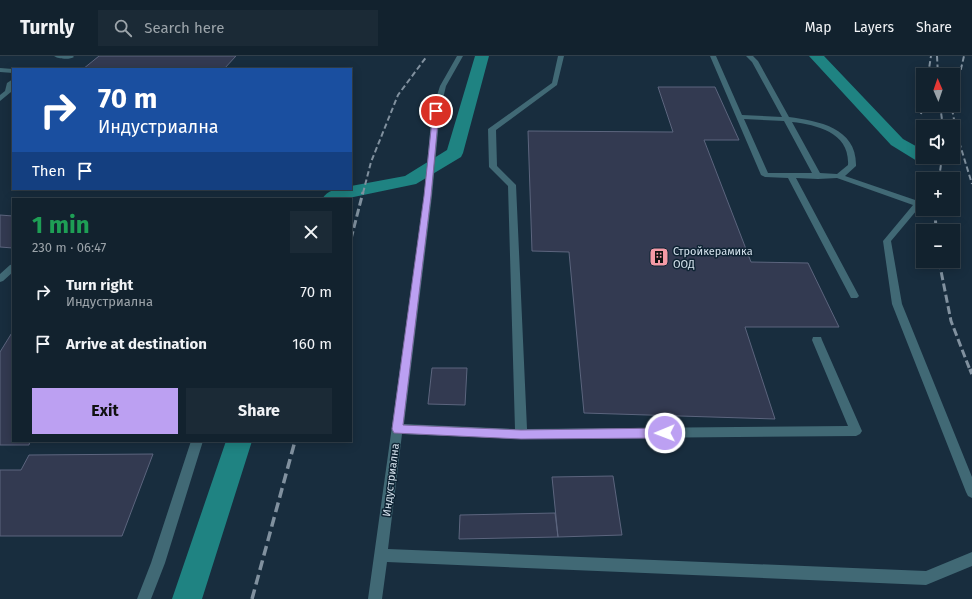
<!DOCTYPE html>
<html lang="en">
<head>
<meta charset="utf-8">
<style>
	body { margin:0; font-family:"Fira Sans",sans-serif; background:#1b2a36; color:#f1f3f6; height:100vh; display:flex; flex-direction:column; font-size:15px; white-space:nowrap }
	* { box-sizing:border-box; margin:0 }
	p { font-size:13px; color:#9ca4aa }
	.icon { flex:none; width:22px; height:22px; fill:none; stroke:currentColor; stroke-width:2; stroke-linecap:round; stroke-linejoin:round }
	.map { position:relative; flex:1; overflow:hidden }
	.panel { position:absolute; left:12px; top:142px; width:340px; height:244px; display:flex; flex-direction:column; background:#12222e; border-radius:0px; box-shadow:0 2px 10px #0003,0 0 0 1px #313f4a }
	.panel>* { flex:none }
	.banner { position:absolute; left:12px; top:12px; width:340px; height:122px; border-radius:0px; box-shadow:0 2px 10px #0003,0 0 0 1px #313f4a; background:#1a4fa0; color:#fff; overflow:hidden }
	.needle { width:26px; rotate:358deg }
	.tools { position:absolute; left:916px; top:12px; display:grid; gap:8px }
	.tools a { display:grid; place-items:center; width:44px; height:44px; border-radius:0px; background:#12222e; box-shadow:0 2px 10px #0003,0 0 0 1px #313f4a; font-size:20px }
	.pin { position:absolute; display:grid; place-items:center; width:34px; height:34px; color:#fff; margin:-17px; border:2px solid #fff; border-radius:50%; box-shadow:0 1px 4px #0007 }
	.me { position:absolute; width:44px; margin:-22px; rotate:269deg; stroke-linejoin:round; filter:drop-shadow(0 0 3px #0008) }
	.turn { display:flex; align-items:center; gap:14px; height:84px; padding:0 20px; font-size:18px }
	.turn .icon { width:52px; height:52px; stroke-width:2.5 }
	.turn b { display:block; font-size:28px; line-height:34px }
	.then { display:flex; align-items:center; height:38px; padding:0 20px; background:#0003; gap:8px; font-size:15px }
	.round { display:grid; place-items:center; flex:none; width:42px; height:42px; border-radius:0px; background:#1b2a36 }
	.overview { display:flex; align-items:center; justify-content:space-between; height:68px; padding:0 20px }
	h1 { font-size:24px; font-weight:700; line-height:30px; color:#1e9e55 }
	.primary-button { display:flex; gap:8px; margin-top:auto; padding:8px 20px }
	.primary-button a { flex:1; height:46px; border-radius:0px; background:#bca0f2; color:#111; font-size:16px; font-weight:700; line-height:46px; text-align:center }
	.primary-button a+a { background:#1b2a36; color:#f1f3f6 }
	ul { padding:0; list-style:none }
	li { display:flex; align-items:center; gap:12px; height:52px; padding:0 20px }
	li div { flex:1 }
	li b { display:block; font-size:15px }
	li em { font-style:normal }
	header { display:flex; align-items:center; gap:24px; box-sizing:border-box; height:56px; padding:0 20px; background:#12222e; border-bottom:1px solid #313f4a }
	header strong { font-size:19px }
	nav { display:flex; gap:22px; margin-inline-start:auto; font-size:14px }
	.search { width:280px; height:36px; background:#1b2a36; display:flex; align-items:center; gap:10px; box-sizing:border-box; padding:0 14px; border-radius:0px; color:#9ca4aa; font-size:15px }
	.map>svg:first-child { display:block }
</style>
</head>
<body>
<header>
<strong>Turnly</strong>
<div class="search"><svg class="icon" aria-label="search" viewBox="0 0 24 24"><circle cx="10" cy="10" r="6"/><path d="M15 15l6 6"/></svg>Search here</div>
<nav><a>Map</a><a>Layers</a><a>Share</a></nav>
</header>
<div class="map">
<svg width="972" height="543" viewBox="0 0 972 543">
	<rect width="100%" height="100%" fill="#182d3e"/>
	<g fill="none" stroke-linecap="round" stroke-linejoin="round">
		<path fill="#1f8382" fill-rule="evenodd" d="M475,0H489L463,97L461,101L416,128L344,143H322C329,132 339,133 351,133V130L405,120L447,94Z
			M809,0H824L903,83L923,94V101H931L929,105L923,106L917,105L891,89Z
			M226,385H252L202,543H172Z"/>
	</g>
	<path fill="#333a51" stroke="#5c657e" d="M99,0H236L224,13H83Z
		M658,31H715L739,84H704L751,206L808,207L839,271H745L775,363L584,357L569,196L532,195L528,75L673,76Z
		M0,159L13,160V192L0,191Z
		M13,275V385H30L29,389H0V296Z
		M432,312H467L465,349L428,348Z
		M153,398L122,480H0V414H21L29,399Z
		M613,420L622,479L558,481L552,421Z
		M555,457L558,481L459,483L460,459Z"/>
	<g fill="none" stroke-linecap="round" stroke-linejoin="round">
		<path fill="#416975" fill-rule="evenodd" d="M54,0H73L74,1C70,4 58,3 54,0Z
			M457,0H463L446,30L440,55L432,140L404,368L515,373L508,130L489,111L488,73L552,27L558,0H564L557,29L496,74L497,110L516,129L527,373L848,370L812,284L813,281H821L822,284L862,375L860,378L856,380L521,383L402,378L388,493L926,515L972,496V510L926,529L387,506L382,543H368L424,140L432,55L440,30Z
			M710,0H716L742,59L782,61L752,6L746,0H753L758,5L789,61C819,65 857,72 856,110L845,120L921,146L922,148L891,185L902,248L972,421V442L968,440L966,436L892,248L883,185L913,149L837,122L818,123L796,122L859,240L857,242H851L788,122L765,121L761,119ZM744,63L784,65L812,117H768ZM792,66C818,69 850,77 848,109L837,118L820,117Z
			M0,12L13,13V17L0,16Z
			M13,23L11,36L0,45V39L5,35L7,27Z
			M13,208V216L3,225L0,226V218L10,209Z
			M191,385H203L165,507L151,543H137L151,507Z"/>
		<path stroke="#81919f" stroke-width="2" stroke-dasharray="5.5 3" stroke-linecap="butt" d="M937,0L938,19
			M928,19L931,0
			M953,47L964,0
			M940,49L943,71
			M952,53L957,79L972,128
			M921,58L923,47
			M939,123L942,101
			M363,137L371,106L398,39L427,0"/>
		<path stroke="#81919f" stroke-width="3" stroke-dasharray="8 3.5" stroke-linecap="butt" d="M935,153L936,175
			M351,183L363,136
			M939,205L951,265L970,314"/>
		<path stroke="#81919f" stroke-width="3.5" stroke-dasharray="10 5" stroke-linecap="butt" d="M970,313L972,318
			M252,543L295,385"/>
	</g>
	<path fill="#bca0f2" stroke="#7a689d" d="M436,53L439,55L431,140L403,369L521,374L665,372L668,374L670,377L668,380L665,382L521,383L394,377L392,373L424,140L433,55Z"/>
	<defs>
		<symbol id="building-square" viewBox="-11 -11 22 22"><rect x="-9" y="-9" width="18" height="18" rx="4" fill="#f49aa6" stroke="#0e2333"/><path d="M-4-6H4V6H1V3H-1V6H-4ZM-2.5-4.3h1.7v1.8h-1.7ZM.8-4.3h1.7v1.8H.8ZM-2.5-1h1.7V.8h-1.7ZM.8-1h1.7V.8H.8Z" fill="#111"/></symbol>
	</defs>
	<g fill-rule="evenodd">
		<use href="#building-square" x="648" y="190" width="22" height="22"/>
	</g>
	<g text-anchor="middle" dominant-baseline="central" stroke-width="3" stroke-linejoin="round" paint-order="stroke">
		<g font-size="11" fill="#d3e0eb" stroke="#0e2333" text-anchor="start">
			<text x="673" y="195">Стройкерамика<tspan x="673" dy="13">ООД</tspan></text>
		</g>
		<g font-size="11" fill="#d3e0eb" stroke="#0e2333">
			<text transform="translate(391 424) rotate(-83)">Индустриална</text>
		</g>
	</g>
</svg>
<div class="tools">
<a><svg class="needle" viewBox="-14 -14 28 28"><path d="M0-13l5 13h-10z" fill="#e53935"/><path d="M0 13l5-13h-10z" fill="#9ca4aa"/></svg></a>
<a><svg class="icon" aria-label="sound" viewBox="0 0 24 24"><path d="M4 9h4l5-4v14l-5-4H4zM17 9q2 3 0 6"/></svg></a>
<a>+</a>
<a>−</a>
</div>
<div class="pin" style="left:436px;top:55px;background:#d93025"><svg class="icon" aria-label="arrive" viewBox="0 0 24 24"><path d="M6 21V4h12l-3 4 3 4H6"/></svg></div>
<svg class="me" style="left:665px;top:377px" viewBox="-20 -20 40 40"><circle r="17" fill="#bca0f2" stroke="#fff" stroke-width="3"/><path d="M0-11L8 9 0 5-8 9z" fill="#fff"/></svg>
<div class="banner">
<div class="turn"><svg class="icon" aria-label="right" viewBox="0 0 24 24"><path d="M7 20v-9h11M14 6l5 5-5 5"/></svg><div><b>70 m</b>Индустриална</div></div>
<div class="then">Then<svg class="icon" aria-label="arrive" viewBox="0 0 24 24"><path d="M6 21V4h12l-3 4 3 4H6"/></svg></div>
</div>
<section class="panel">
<div class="overview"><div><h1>1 min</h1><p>230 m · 06:47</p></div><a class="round"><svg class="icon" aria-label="close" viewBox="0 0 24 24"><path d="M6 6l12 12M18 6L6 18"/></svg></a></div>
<ul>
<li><svg class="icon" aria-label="right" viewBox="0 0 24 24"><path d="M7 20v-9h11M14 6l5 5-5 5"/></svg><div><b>Turn right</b><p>Индустриална</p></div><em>70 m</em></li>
<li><svg class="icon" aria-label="arrive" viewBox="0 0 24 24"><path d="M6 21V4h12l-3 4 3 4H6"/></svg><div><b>Arrive at destination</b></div><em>160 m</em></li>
</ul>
<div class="primary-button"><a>Exit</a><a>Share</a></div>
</section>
</div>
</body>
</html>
